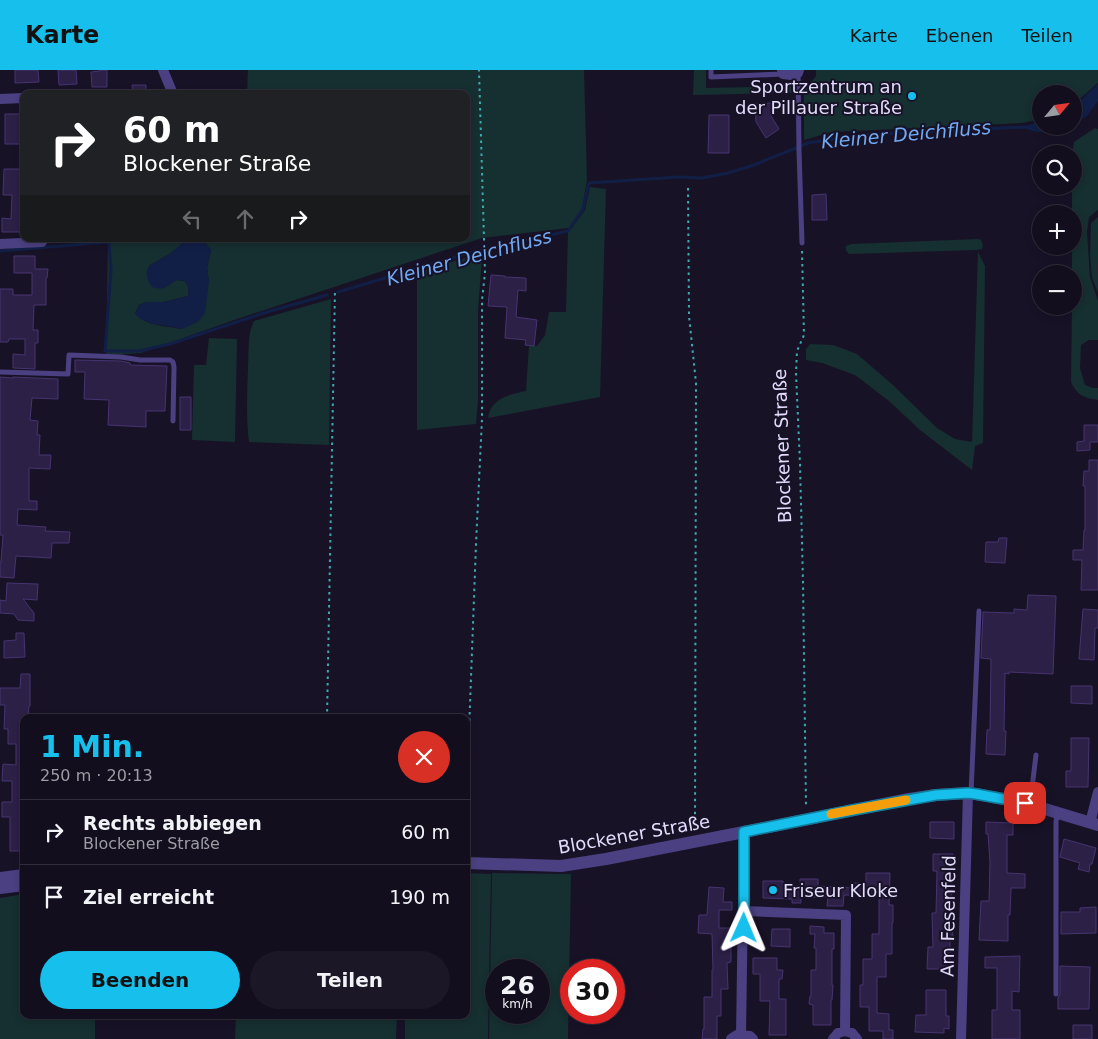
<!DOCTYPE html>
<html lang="de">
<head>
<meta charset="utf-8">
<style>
	body { margin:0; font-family:"DejaVu Sans",sans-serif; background:#1b1726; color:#f1f3f6; height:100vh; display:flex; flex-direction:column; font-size:19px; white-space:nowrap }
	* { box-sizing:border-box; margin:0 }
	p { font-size:16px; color:#9c9ca4 }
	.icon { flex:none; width:28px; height:28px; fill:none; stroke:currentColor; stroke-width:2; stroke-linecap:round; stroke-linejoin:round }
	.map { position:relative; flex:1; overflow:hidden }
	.drawer { position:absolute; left:20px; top:644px; width:450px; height:305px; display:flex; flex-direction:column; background:#120e1d; border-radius:10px; box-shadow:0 2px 8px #0003,0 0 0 1px #312e3b }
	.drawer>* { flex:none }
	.hud { position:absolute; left:20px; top:20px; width:450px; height:152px; border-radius:10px; box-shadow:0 2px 8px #0003,0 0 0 1px #312e3b; background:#202124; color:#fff; overflow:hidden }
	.needle { width:32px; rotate:61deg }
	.fabs { position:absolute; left:1032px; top:15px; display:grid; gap:10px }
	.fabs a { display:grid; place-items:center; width:50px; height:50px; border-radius:50%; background:#120e1d; box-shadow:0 2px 8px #0003,0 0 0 1px #312e3b; font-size:25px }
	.speed { position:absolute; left:485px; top:889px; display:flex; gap:10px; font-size:25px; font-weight:700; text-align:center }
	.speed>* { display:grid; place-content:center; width:65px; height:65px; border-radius:50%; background:#120e1d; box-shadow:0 2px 8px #0003,0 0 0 1px #312e3b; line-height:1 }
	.speed small { font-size:12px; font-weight:400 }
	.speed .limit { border:8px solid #d22; background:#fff; color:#111 }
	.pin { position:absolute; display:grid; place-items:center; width:42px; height:42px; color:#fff; margin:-21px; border-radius:10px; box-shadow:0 2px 8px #0006 }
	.me { position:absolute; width:55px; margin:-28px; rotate:1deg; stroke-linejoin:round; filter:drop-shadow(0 0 4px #0008) }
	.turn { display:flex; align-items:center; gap:18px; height:105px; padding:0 20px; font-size:22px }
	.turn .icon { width:65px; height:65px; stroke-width:2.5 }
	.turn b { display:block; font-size:35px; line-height:42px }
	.lanes { display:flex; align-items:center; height:48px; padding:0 20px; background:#0003; justify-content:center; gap:25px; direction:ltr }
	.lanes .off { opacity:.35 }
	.round { display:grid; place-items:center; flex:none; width:52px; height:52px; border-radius:26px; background:#1b1726 }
	.summary { display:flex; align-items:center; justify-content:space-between; height:85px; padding:0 20px }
	h1 { font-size:30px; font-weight:700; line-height:38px; color:#17c0ec }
	.button { display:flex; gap:10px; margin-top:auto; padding:10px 20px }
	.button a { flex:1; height:58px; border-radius:30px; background:#17c0ec; color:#111; font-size:20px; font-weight:700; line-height:58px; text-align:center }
	.button a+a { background:#1b1726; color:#f1f3f6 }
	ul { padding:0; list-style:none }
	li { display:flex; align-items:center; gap:15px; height:65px; padding:0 20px; border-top:1px solid #312e3b }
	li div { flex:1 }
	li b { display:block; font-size:19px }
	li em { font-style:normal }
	header { display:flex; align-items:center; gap:30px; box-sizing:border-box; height:70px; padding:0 25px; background:#17c0ec; color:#111 }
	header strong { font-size:24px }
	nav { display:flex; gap:28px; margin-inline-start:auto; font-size:18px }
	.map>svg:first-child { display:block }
</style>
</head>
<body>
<header>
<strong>Karte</strong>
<nav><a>Karte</a><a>Ebenen</a><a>Teilen</a></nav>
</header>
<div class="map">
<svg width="1098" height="969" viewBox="0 0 1098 969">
	<rect width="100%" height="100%" fill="#181227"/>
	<path fill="#162f30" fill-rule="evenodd" d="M248,0H584L587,110L582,139L569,158L482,168L237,249L141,283L106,285L108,169H188L171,183L149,196L167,216L176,210L185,211C189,216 189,220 188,226L164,232H147L139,235L135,243C144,256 167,256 182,259L209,212L207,198L211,180L203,171L195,169H466V24H247Z
		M694,0H706V18L791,16L792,23L693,25Z
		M816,0H1098V13L1074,34V24H1041V49L1022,53L832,62L804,70V20L816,6Z
		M1095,58L1098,59V140L1089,147L1087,162L1090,207L1098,231V270H1089L1081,275L1080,298L1085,315L1093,318H1098V330C1084,328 1077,325 1071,312L1072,236H1074V204H1072V176H1074V144H1072V116H1074V84H1072L1074,72Z
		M590,117L606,119L600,327L488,348C491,328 508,325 526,321L529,276H537L545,265L549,242H566L568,161L571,159L585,140Z
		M1098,147V223L1092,208L1090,184L1091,153Z
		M978,169L981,170L983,176L982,179L976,180L849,184L846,180V176L851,174Z
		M978,182L985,196L983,373L975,376L972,400L920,360L889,331L855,305L822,293L806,290V279L810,274L833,275L857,284L893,315L937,358L955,369L972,372Z
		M475,185L482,189L478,241V331L476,354L417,360V202Z
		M331,229L329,375L249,372C246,347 247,323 248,298C249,284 247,263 254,251Z
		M209,268L237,269L235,372L192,370L194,295H206Z
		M466,803L491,804L488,969H405V945H466Z
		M492,803L571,804L568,969H489ZM496,900H539V942H496Z
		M24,824V945H95V969H0V828Z
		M236,945H397L396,969H235Z"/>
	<path fill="#111f47" d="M1098,14V31L1087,46L1074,55V36Z
		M1041,51V56H1072C1056,63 1037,65 1022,57Z
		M188,169C202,169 202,169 211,180L207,198L209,212L205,243L198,252L182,259L168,256L153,254L139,248L135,243L139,235L147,232H164L188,226C189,220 189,216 185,211L176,210C166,217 164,221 152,217C148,211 144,203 149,196L171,183Z"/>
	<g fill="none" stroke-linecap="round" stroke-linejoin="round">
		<path stroke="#111f47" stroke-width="3" d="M0,181L109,172L111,200L105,281H139L170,274L267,242L327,225
			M338,222L466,184L568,161L583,139L589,113L679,107L702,108L728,103L754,95L808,73L861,65L1025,57"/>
	</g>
	<path fill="#2c2046" stroke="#463470" d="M15,0H38L39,12L15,13Z
		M58,0H76L77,14L59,15Z
		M100,0H107V17H92L91,2L100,1Z
		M132,15H146V24H133Z
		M771,33V46L779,59L766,68L756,52L755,34Z
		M5,44H22L23,74H5Z
		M709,45H729V83H708Z
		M4,99H24L22,138H24V162H2V148L11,149L12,125H3Z
		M826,124L827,150H812V125Z
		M14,186H35V199H48L47,208H46V235H34L33,260H38V273H35V299L13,298V284L25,285V269H9L8,272H0V219H13V225H32V203H14Z
		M491,205L505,206V207L526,208V221L518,220L516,247L537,250L534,276L525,275L526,270L505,268L507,237L488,236Z
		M75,290L121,291L130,293V295L167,296L165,341H146V357L108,355L109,330L84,329L85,302H75Z
		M0,307L13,308V307L58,309V329L32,328L30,350L38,351L37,365H40L39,385H51L50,399L29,398V431H37V440L18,439L17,455L46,457L45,461L70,462L69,473H52L51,488L16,486L14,508L0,507V492H1L3,465H0Z
		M180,327H191V360H180Z
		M1084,355H1098V372H1090V380L1077,381V372L1084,371Z
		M1089,390H1098V520H1081L1082,490H1073V480H1083L1084,460H1085V416H1083L1084,401H1089Z
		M999,468H1007L1005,493L985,492L986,472H998Z
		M7,513L38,514L37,530L23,529L34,543V551L18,550L14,544L0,543V530L6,531Z
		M1028,525L1056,526L1053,604L1009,602V604L1005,603L1004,661H1006L1005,685L986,684L987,660H990L991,589L981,588L983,542L1014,543V539L1027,540Z
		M1083,539L1098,540V558H1095L1094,590L1079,589Z
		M16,563H24L25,587L4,588V571L16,570Z
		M21,604H30V636H29L28,648H24V781H10V747H2V732H12V711H2L3,694L16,695V674H8V659H4L5,635H0V618H20Z
		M1071,616H1092V634L1071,633Z
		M1071,668H1089L1088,717H1066V701H1071Z
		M930,752H954V769L930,768Z
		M986,752L1013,753V765H1007V803L1025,804V818H1011L1010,845H1008V871L979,870L981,831H989L990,792L988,764H986Z
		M1064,769L1096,778L1092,794H1090L1089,802L1078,799L1080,793L1060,787Z
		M933,784H953L951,843L953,868H950V899H927L928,877H933L932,843H936L937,801H933Z
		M866,803H890L889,835H893V853H892V884H886V907H877V943L889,944V960H893V969H883V961H869V937H860V915H863V889H872V864H879V826L844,825L843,836H827L828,827H801V833H792V829L763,828V811H783L784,818H800V809H818V816L853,818V813H866Z
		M709,817L724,818L723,832H732V840H719V858H730V874H731V892L727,893L728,919H721V946H717V969H702L703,959H704V927H712V900H713L712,864L698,863L699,845H707Z
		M1096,837V863L1061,864V842H1080V838Z
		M810,856L824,857V863H834V879H832V915H833L832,930H831V955H813V935L809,934L810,926H811V900H816V878H814L815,864H810Z
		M772,859H790V877L771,876Z
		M1020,886L1019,922L1012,921V940H1020V969H992V940H997V898H985V887Z
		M753,888H777V900H783L782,909H779V929H786V965H769L770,931H760V904H753Z
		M1060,896L1090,897L1089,939H1058V928L1060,924Z
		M926,920H946V946H949V959L944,958V963L915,962L916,945H926Z
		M1073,955H1092V969H1073Z"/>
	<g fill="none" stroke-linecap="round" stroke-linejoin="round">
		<path stroke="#3babb0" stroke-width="2" stroke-dasharray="2.5 4" stroke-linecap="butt" d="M688,118L689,246L696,313L695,762
			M802,181L804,265L797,281L796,303L800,394L803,512L806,737
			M327,648L335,219
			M466,742L476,474L482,349V230L485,203L479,0"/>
		<path stroke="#4b4182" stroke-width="5" d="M711,0V7L783,4
			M798,3L799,80L802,173
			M0,302L68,304L69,285L121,287L140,290H170L173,292L174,297L173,351
			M971,723L979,541
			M1030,734L1036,685
			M1056,924V751L1058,744"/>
		<path stroke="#4b4182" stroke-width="10" d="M163,0L173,24
			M782,0L783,4L791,5L798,3L799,0
			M0,29L24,28
			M0,174L42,172
			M1090,753L1098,722
			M744,841L846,845L845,961L852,963L857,969
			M741,965L750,966L753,969
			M731,969L737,965H741L744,762
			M833,969L838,963L845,961
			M961,969L968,723"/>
		<path stroke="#4b4182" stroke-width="12" d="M466,793L561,796L606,789L744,762L909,729L936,725L968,723L976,724L1025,733L1098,755
			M0,808L24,805
			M0,818L24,815"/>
	</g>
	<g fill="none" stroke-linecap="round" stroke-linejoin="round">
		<defs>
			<path id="route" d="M744,858V762L853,740L936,725L968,723L976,724L1025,733"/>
		</defs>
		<use href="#route" stroke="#0f7d99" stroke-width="12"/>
		<use href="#route" stroke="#17c0ec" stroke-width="9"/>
		<path stroke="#f59e0b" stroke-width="9" d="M831,744L906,730"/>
	</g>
	<g fill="#17c0ec" stroke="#181227" stroke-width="2">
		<circle cx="912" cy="26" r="5"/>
		<circle cx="773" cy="820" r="5"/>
	</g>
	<g text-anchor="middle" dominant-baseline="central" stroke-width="4" stroke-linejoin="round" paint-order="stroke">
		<g font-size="18" fill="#e2dbfc" stroke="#181227" text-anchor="end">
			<text x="902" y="16">Sportzentrum an<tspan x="902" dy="21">der Pillauer Straße</tspan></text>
			<text x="783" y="820" text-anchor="start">Friseur Kloke</text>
		</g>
		<g font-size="18" fill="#e2dbfc" stroke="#181227">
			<text transform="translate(782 376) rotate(-92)">Blockener Straße</text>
			<text transform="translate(634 764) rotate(-10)">Blockener Straße</text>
			<text transform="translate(948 846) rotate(-89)">Am Fesenfeld</text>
		</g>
		<g font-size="19" font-style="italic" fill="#72a9f3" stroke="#181227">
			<text transform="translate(906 64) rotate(-5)">Kleiner Deichfluss</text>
			<text transform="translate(469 187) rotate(-15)">Kleiner Deichfluss</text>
		</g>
	</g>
</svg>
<div class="fabs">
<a><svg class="needle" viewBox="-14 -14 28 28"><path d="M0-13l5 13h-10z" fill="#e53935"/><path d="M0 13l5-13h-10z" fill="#9c9ca4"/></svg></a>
<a><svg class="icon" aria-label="search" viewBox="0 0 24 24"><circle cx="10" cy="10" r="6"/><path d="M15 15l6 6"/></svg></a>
<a>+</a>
<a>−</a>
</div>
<div class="speed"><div>26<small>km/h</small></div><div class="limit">30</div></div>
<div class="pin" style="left:1025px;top:733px;background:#d93025"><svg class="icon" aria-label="arrive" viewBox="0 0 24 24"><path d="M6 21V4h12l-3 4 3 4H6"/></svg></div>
<svg class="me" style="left:744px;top:858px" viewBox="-20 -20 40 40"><path d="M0-17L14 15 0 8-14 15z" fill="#17c0ec" stroke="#fff" stroke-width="4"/></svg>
<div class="hud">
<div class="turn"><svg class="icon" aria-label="right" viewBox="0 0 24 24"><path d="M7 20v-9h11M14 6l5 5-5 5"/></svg><div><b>60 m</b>Blockener Straße</div></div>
<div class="lanes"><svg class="icon off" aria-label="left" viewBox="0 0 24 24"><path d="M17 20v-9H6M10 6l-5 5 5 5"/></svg><svg class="icon off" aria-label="ahead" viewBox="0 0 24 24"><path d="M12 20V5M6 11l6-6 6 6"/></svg><svg class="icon" aria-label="right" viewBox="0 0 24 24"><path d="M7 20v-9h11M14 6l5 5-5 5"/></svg></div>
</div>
<section class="drawer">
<div class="summary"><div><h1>1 Min.</h1><p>250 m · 20:13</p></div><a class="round" style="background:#d93025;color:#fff"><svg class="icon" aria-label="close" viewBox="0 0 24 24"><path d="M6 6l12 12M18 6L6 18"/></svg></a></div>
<ul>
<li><svg class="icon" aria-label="right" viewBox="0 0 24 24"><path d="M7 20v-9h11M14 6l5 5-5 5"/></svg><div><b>Rechts abbiegen</b><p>Blockener Straße</p></div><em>60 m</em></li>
<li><svg class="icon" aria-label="arrive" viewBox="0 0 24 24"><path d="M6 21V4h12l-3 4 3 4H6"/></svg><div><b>Ziel erreicht</b></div><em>190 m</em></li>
</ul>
<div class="button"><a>Beenden</a><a>Teilen</a></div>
</section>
</div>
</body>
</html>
